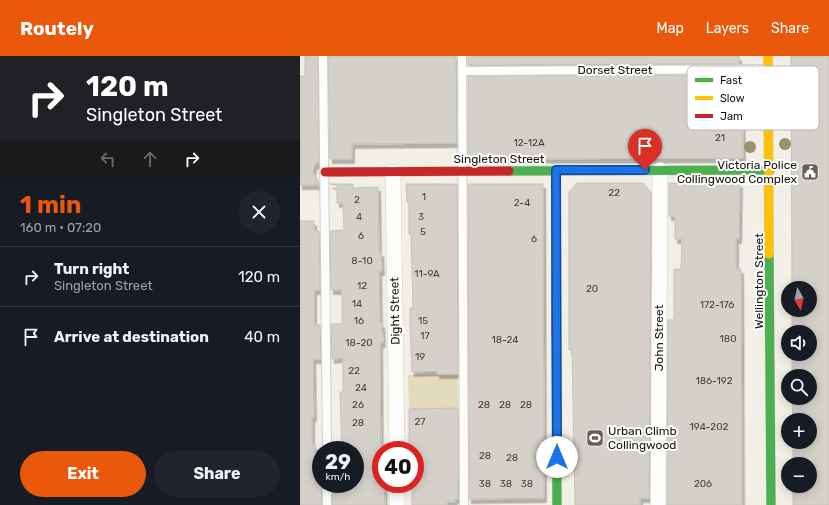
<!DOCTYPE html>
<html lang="en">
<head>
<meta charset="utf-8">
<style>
	body { margin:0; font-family:Rubik,sans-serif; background:#20242c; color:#f1f3f6; height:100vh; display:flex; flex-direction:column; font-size:15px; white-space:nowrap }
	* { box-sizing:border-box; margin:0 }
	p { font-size:13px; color:#9ea1a6 }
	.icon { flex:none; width:22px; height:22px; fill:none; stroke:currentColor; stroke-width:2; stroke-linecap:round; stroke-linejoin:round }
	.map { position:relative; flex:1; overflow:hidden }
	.panel { display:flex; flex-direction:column; background:#171b24; width:300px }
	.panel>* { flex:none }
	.hud { background:#202124; color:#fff; overflow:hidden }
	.needle { width:26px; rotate:172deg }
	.tools { position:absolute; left:481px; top:225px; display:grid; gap:8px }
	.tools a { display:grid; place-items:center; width:36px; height:36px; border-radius:50%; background:#171b24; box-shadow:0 2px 10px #0003; font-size:20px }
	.speed { position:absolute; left:12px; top:385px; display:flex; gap:8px; font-size:20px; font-weight:700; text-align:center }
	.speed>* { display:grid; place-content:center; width:52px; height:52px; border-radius:50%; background:#171b24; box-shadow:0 2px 10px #0003; line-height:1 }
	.speed small { font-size:10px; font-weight:400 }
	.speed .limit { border:6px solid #d22; background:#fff; color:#111 }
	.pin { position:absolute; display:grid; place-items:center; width:34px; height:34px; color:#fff; margin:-41px -17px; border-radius:50% 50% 50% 0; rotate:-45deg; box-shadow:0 0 4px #0007 }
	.pin .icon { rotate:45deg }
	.me { position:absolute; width:44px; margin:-22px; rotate:0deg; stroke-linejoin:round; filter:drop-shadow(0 0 3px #0008) }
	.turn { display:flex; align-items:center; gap:14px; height:84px; padding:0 20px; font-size:18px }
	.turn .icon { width:52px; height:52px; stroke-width:2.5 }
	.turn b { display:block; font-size:28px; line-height:34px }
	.lanes { display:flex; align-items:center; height:38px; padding:0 20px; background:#0003; justify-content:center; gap:20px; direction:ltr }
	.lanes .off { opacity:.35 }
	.round { display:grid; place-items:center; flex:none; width:42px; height:42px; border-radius:21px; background:#20242c }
	.head { display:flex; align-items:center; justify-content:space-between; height:68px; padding:0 20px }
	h1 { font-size:24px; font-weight:700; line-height:30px; color:#ea580c }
	.cta { display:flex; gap:8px; margin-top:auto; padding:8px 20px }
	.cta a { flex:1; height:46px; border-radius:24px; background:#ea580c; color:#fff; font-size:16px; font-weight:700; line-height:46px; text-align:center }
	.cta a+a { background:#20242c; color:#f1f3f6 }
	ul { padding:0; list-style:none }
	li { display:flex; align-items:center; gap:12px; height:60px; padding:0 20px; border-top:1px solid #363941 }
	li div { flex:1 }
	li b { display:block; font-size:15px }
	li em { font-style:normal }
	header { display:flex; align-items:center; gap:24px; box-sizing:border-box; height:56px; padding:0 20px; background:#ea580c; color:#fff }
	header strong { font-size:19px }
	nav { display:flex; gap:22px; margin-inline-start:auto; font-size:14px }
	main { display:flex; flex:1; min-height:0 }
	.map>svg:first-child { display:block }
</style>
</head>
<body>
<header>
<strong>Routely</strong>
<nav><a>Map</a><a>Layers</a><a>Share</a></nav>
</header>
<main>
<section class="panel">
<div class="hud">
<div class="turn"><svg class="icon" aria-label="right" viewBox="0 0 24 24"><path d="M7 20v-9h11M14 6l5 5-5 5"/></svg><div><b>120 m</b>Singleton Street</div></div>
<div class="lanes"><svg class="icon off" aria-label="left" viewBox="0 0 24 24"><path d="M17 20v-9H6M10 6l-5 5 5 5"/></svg><svg class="icon off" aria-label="ahead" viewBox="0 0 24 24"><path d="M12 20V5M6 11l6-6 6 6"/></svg><svg class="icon" aria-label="right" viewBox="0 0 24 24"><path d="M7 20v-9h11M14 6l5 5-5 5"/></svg></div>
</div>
<div class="head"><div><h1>1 min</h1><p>160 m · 07:20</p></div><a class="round"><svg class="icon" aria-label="close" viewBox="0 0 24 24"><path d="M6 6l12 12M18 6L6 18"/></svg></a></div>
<ul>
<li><svg class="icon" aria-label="right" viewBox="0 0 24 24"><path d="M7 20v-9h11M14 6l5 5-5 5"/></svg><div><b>Turn right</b><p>Singleton Street</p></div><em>120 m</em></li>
<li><svg class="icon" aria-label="arrive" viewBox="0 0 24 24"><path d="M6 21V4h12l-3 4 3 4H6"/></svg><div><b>Arrive at destination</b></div><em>40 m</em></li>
</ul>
<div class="cta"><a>Exit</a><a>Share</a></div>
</section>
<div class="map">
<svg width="529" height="449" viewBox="0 0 529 449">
	<defs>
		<filter id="shadow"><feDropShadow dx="2.5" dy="4.5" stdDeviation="0" flood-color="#0004"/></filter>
	</defs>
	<rect width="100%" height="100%" fill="#f2f0e6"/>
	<path fill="#e2dbbd" d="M157,318L158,352L109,353L108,319Z"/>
	<path fill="#d3d1c9" stroke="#c4c2b9" filter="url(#shadow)" d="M5,0H18L19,105L14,110L13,116L19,129H0V20H5Z
		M28,0H156L157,87L52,88V103H30Z
		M168,0H439V8L168,9Z
		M491,0H529V449H493V430H510V408H493V386H510V364H493L492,342H510V320H492V298H510V276H492V254H510V232H492Z
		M439,19V22H442L443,102L168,103V20Z
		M277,127H343L351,136L349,442H340V449H275L272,294H269V136Z
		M369,127H440L439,183H436V213H441L442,449H367L368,264H374V213H381L382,183H375V160H369Z
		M30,128H53V132L78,131L79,196H81L82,215H79L80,267H82L83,287H80L81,428H84L85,449H32V428H55V394H42L40,336H43V302L32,303L31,268H42V234H31L30,175L44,174L43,147H37V129Z
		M106,128H157L158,318H137V315L112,316L110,268V252H113L111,178H109V146H107Z
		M168,128H243L244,442L169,443Z
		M0,165H14V175H19L20,234H14V269H20L21,303H13L14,361H12V389H15V428H22V449H0Z
		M158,352V443H154L155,446H147V449H112V428H115V394H109V353Z"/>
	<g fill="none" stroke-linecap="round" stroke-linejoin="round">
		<defs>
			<path id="lane" d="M23,0L27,394
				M162,0L164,449
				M162,15L468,13
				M27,428V449"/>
			<path id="street" d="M93,116L97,394
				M97,428V449
				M358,449L360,114"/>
			<path id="fast" d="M209,115L470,114
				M469,198L471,449
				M256,279L257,449"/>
			<path id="slow" d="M468,0L469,198"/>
			<path id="jam" d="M256,114V279
				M25,116L209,115"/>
		</defs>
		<use href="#lane" stroke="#d0cec6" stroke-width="10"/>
		<use href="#street" stroke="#d0cec6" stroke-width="16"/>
		<use href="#fast" stroke="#d0cec6" stroke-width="10"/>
		<use href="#slow" stroke="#d0cec6" stroke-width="10"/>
		<use href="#jam" stroke="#d0cec6" stroke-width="10"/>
		<use href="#lane" stroke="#fdfdfb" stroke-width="8"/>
		<use href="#street" stroke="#fdfdfb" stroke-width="15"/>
		<use href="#fast" stroke="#4caf50" stroke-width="9"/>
		<use href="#slow" stroke="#ffc107" stroke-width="9"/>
		<use href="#jam" stroke="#c62828" stroke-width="9"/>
	</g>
	<g fill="#99926e">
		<circle cx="485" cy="88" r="6"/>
		<circle cx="450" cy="91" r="6"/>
	</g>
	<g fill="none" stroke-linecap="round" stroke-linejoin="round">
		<defs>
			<path id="route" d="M257,401L256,114H345"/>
		</defs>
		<use href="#route" stroke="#114b97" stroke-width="10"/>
		<use href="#route" stroke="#1a73e8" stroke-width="7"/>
	</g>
	<defs>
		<symbol id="civic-square" viewBox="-11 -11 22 22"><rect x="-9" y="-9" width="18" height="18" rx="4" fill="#636159" stroke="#fff"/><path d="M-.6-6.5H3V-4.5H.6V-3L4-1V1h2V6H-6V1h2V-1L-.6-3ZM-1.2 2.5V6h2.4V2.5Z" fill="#fff"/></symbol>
		<symbol id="stadium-square" viewBox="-11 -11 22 22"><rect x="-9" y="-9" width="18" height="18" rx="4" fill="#636159" stroke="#fff"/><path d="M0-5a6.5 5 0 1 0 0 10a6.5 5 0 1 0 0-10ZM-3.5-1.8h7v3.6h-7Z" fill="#fff"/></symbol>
	</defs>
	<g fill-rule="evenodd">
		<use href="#civic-square" x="500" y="106" width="20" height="20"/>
		<use href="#stadium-square" x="285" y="372" width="20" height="20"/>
	</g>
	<g text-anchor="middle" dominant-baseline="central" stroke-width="4" stroke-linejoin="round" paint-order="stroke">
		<g font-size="10" fill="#45433c">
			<text x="420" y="82">21</text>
			<text x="229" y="87">12-12A</text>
			<text x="314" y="137">22</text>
			<text x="124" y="141">1</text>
			<text x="57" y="144">2</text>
			<text x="222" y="147">2-4</text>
			<text x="59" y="161">4</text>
			<text x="121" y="161">3</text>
			<text x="123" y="176">5</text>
			<text x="61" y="180">6</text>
			<text x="234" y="183">6</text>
			<text x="62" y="205">8-10</text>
			<text x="127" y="218">11-9A</text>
			<text x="62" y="230">12</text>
			<text x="292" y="233">20</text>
			<text x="57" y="248">14</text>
			<text x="417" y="249">172-176</text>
			<text x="59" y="265">16</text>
			<text x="123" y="265">15</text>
			<text x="125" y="280">17</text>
			<text x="428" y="283">180</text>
			<text x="205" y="284">18-24</text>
			<text x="59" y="287">18-20</text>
			<text x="120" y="301">19</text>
			<text x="54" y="315">22</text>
			<text x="414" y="325">186-192</text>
			<text x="61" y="332">24</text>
			<text x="58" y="349">26</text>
			<text x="184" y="349">28</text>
			<text x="205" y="349">28</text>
			<text x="226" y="349">28</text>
			<text x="120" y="366">27</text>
			<text x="58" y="367">28</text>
			<text x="409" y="371">194-202</text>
			<text x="185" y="400">28</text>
			<text x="212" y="402">28</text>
			<text x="185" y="428">38</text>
			<text x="206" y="428">38</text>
			<text x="227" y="428">38</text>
			<text x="403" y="428">206</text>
		</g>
		<g font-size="12" fill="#16140d" stroke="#fff">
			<text x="315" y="14">Dorset Street</text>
			<text x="199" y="103">Singleton Street</text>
			<text transform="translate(459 225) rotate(-90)">Wellington Street</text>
			<text transform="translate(95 255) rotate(-91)">Dight Street</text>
			<text transform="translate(359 282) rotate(-90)">John Street</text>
		</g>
		<g font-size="12" fill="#16140d" stroke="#fff" text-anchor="end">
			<text x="497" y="109">Victoria Police<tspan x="497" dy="14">Collingwood Complex</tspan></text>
			<text x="308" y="375" text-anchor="start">Urban Climb<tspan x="308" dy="14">Collingwood</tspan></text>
		</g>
	</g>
	<rect x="387" y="10" width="132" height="64" rx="6" fill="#fff" stroke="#b9b8b6" stroke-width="1"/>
	<rect x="395" y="22" width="18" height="4" fill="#4caf50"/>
	<rect x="395" y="40" width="18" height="4" fill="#ffc107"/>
	<rect x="395" y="58" width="18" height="4" fill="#c62828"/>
	<g font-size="11" fill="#16140d">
		<text x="420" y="28">Fast</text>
		<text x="420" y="46">Slow</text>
		<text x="420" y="64">Jam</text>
	</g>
</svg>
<div class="tools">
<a><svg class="needle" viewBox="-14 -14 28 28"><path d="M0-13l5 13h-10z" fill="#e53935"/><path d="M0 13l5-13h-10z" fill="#9ea1a6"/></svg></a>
<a><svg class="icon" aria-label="sound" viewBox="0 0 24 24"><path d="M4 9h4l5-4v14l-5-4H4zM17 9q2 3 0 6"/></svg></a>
<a><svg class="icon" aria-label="search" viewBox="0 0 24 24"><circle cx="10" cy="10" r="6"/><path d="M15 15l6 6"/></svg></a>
<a>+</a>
<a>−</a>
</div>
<div class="speed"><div>29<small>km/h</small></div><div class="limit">40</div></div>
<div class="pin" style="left:345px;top:114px;background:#d93025"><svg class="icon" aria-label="arrive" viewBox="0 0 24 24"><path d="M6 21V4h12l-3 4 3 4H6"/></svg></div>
<svg class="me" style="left:257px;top:401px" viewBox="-20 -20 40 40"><circle r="19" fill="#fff"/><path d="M0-13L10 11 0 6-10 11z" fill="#1a73e8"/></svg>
</div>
</main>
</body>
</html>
